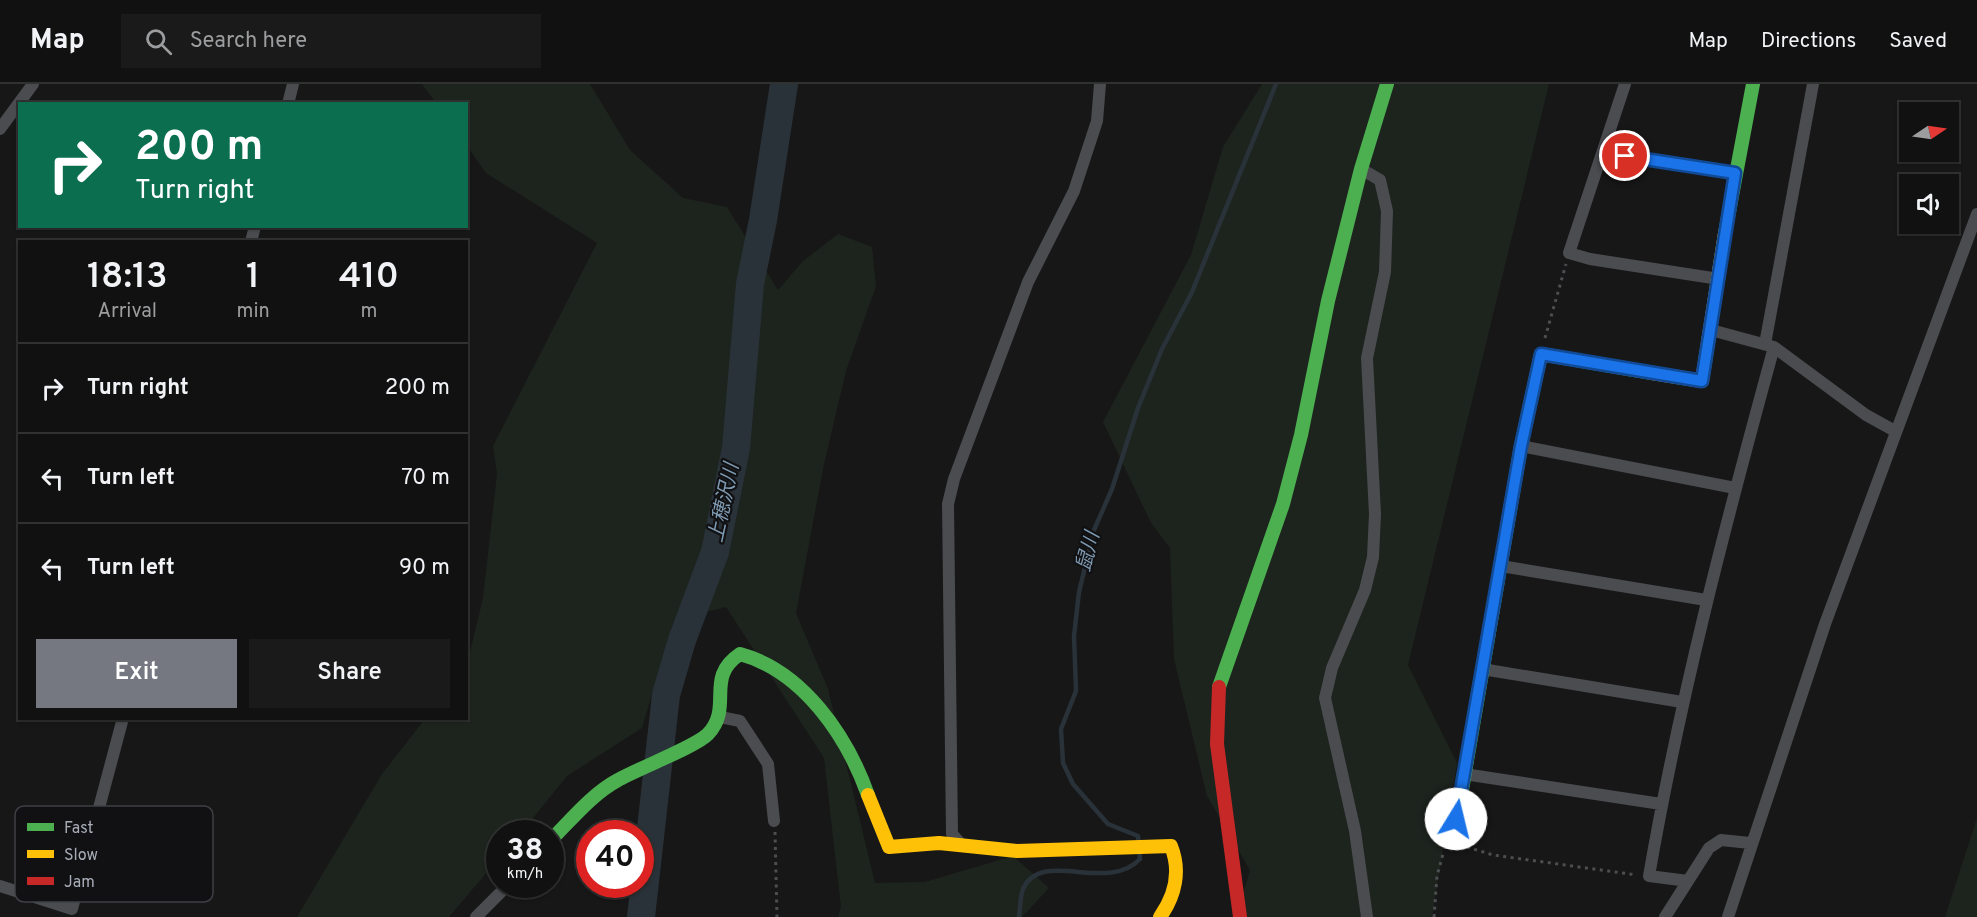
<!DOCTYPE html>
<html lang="en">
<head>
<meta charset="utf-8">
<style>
	body { margin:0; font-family:Overpass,"Noto Sans JP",sans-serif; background:#1a1a1a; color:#f1f3f6; height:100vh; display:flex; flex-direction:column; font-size:22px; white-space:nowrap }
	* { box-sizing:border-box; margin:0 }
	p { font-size:20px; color:#9c9d9f }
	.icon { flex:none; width:33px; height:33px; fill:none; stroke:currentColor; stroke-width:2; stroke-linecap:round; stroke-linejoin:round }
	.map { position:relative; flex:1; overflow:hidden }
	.panel { position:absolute; left:18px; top:156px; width:450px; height:480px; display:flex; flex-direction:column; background:#111; border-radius:0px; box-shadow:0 2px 4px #0004,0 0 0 2px #303131 }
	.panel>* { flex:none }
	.top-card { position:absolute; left:18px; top:18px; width:450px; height:126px; border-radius:0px; box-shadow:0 2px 4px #0004,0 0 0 2px #303131; background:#0b6e4f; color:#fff; overflow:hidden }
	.needle { width:39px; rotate:77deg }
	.buttons { position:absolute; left:1899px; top:18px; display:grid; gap:12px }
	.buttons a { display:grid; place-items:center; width:60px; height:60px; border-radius:0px; background:#111; box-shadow:0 2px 4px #0004,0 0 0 2px #303131; font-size:30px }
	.speed { position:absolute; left:486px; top:736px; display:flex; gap:12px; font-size:30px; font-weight:700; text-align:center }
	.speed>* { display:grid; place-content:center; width:78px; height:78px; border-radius:50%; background:#111; box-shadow:0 2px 4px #0004,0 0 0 2px #303131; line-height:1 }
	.speed small { font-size:15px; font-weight:400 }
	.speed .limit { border:9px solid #d22; background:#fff; color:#111 }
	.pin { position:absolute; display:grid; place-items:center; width:51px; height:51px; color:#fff; margin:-26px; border:3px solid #fff; border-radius:50%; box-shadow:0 2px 6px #0007 }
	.me { position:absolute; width:66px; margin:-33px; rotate:9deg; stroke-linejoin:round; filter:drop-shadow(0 0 4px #0008) }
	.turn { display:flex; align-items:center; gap:21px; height:126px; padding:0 18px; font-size:27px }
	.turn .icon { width:78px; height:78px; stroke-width:2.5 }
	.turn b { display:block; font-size:42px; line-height:51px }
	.eta { display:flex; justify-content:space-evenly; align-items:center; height:102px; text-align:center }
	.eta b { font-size:36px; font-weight:600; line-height:42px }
	.cta { display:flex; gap:12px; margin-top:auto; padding:12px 18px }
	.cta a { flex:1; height:69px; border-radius:0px; background:#757880; color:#fff; font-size:24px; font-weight:600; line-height:69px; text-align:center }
	.cta a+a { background:#1a1a1a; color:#f1f3f6 }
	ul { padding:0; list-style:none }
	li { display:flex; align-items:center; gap:18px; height:90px; padding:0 18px; border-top:2px solid #303131 }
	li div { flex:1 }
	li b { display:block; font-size:22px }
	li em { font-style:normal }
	header { display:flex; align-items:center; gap:36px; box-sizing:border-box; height:84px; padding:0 30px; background:#111; border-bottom:2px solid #303131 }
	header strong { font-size:28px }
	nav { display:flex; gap:33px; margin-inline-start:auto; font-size:21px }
	.search { width:420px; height:54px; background:#1a1a1a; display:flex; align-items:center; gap:15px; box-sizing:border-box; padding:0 21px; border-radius:0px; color:#9c9d9f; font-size:22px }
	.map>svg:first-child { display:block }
</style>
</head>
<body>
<header>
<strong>Map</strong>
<div class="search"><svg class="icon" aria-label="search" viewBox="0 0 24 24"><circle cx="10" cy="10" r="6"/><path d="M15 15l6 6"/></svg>Search here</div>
<nav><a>Map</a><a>Directions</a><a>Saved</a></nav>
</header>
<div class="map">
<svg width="1977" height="833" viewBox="0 0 1977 833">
	<rect width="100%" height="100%" fill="#171717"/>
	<path fill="#1d241e" d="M422,0H590L630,66L683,114L727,123L778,206L802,178L838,150L872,163L876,202L846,287L824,380L796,529L828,605L875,799L925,798L1013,772L1049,804L1022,833H838L841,823L824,674L726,523L674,536L642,644L567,692L520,750H500L499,774L449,833H297L382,690L425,635L466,634L467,580L483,514L497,390L493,362L597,159L486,89L467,62L466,20L436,19Z
		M1262,0H1549L1408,581L1457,679L1432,833H1236L1250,786L1207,712L1174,575L1170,464L1151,439L1103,338L1191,171L1223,63Z
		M1977,734V833H1945Z"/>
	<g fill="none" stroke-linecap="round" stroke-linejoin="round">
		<path stroke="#2a3239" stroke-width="4.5" d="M1019,833C1020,825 1020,813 1023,805C1041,764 1107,810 1140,775L1138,752L1108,740L1073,700L1063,679L1061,645L1076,607L1074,552L1079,508L1094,446L1112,405L1138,324L1162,265L1192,208L1276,0"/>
		<path stroke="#2a3239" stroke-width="28" d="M641,833L666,611L682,556L715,468L736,364L750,200L763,136L784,0"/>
		<path stroke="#4d4e52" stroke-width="3" stroke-dasharray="3 4.5" stroke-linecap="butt" d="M1545,254L1566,180
			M775,748L777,833
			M1467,763L1493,771L1637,791
			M1434,833L1437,792L1443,770"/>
		<path stroke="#4b4c50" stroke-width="12" d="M1625,0L1569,169L1590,175L1719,195
			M288,20L293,0
			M0,45L33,0
			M1603,68L1735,89
			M1361,85L1380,96L1387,127L1385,188L1367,274L1375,430L1373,473L1365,506L1332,584L1325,614L1355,747L1367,833
			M251,158L255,142
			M1711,246L1774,263L1866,331L1895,347
			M1765,260L1813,0
			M1521,362L1735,404
			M1501,482L1706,516
			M1482,585L1682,618
			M720,633L740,637L768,680L774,737
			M1464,690L1661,720
			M1750,759L1721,756L1709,764L1688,797L1649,792C1680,613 1726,438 1774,263
			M961,760L952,750L948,420L954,395L1028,198L1074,107L1097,37L1100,0
			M0,802L72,825L123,634
			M476,833L508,801
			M1665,833L1688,797
			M1728,833L1825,540L1977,130"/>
		<path stroke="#4caf50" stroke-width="14" d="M1725,149L1753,0
			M1219,603L1283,420L1301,351L1328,217L1361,85L1387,0
			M550,757C571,736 592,710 618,696C637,685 697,662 708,650C734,622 704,594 740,570C803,587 847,652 868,711
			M1453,758L1521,362L1541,270L1652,289"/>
		<path stroke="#ffc107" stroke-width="14" d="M1652,289L1702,297L1725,149
			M868,711L889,763L939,759L1017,767L1171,762C1181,787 1175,812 1160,833"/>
		<path stroke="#c62828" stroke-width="14" d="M1219,603L1217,660L1240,833"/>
	</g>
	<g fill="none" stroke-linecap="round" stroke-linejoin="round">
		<defs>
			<path id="route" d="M1456,735L1521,362L1541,270L1702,297L1735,89L1625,72"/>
		</defs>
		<use href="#route" stroke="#114b97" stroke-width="15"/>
		<use href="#route" stroke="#1a73e8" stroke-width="10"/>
	</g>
	<g text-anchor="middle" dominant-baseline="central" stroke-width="4.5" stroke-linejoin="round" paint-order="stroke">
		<g font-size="20" font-style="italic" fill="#7f9bb3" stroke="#111113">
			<text transform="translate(725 419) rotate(-78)">上穂沢川</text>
			<text transform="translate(1089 468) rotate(-75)">鼠川</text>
		</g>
	</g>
	<rect x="15" y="722" width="198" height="96" rx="9" fill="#111113" stroke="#3e4045" stroke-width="1.5"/>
	<rect x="27" y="739" width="27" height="8" fill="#4caf50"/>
	<rect x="27" y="766" width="27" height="8" fill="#ffc107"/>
	<rect x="27" y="793" width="27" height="8" fill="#c62828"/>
	<g font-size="16" fill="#a8adb8">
		<text x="64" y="749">Fast</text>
		<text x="64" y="776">Slow</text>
		<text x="64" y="803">Jam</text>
	</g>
</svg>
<div class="buttons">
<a><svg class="needle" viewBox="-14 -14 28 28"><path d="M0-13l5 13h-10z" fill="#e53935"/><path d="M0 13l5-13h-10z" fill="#9c9d9f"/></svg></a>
<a><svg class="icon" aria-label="sound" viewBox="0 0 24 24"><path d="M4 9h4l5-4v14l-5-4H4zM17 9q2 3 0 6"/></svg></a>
</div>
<div class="speed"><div>38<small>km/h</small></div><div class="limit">40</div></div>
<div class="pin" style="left:1625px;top:72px;background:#d93025"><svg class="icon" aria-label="arrive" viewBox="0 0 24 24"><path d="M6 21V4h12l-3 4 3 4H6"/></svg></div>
<svg class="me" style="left:1456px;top:735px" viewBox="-20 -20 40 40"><circle r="19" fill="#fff"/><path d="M0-13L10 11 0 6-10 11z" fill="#1a73e8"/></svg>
<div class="top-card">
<div class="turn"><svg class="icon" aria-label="right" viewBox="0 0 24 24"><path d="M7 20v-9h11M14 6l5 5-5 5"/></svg><div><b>200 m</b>Turn right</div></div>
</div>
<section class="panel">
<div class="eta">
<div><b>18:13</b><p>Arrival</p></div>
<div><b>1</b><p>min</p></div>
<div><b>410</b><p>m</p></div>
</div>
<ul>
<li><svg class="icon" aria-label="right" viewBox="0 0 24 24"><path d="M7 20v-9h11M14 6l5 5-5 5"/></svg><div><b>Turn right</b></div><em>200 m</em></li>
<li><svg class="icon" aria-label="left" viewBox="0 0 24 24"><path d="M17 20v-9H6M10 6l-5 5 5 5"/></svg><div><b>Turn left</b></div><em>70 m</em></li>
<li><svg class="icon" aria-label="left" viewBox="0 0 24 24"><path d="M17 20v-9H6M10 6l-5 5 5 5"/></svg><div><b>Turn left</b></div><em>90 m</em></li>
</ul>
<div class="cta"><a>Exit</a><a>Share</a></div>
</section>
</div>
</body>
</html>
